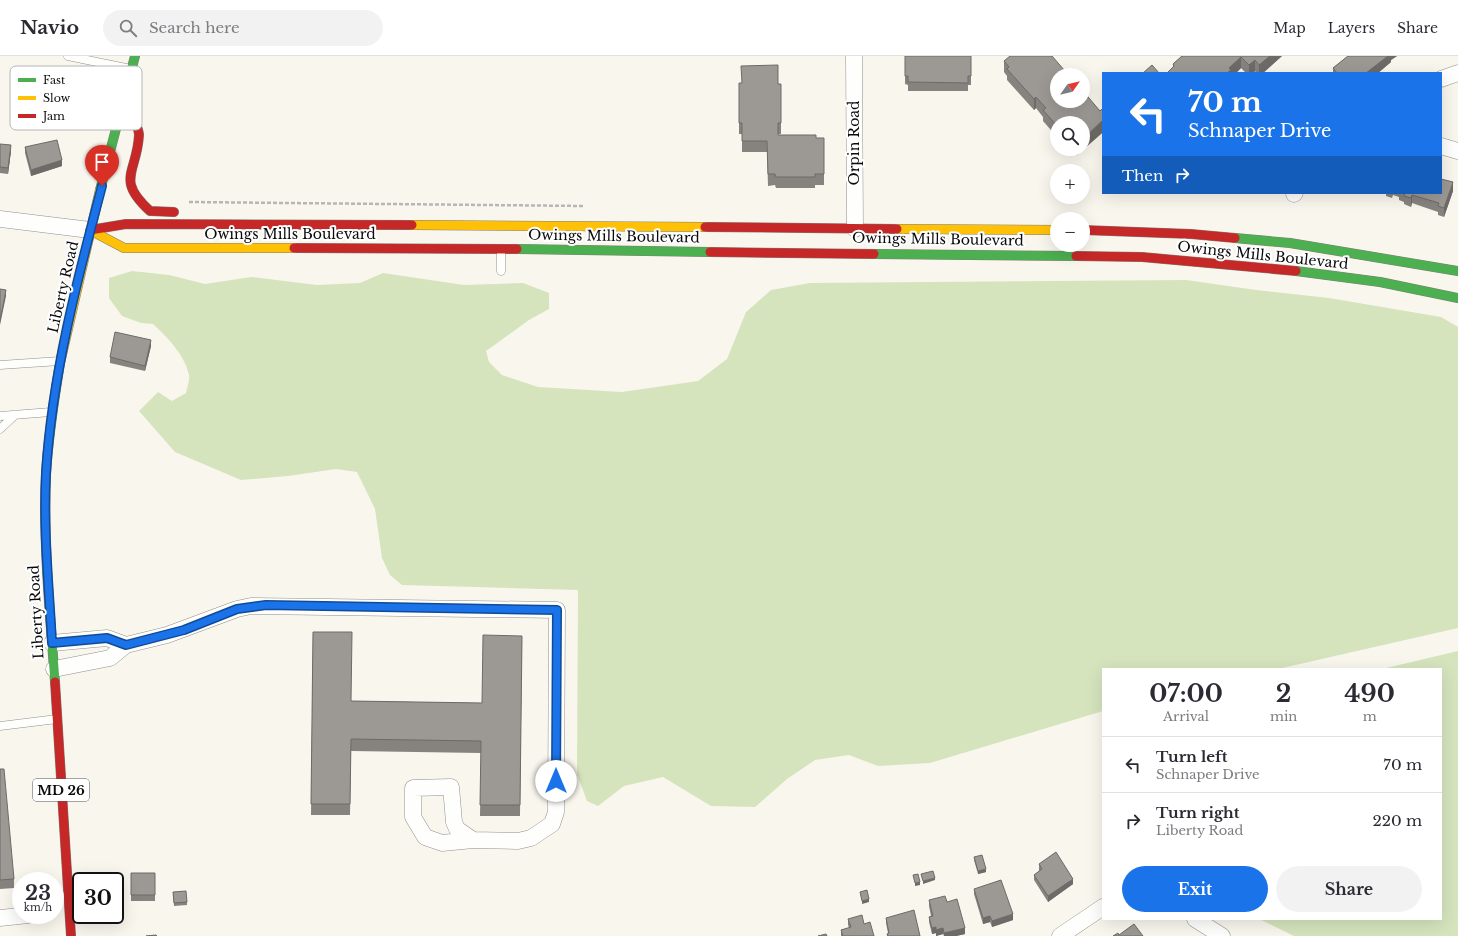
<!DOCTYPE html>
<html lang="en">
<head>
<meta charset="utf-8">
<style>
	body { margin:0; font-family:"Libre Baskerville",serif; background:#f2f2f3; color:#2b2b33; height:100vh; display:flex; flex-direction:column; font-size:15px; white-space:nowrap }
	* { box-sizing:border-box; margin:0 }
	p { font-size:13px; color:#7c7c81 }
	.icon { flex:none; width:22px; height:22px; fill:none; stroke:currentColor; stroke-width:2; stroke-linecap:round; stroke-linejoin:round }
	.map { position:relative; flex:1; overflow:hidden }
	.sheet { position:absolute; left:1102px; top:612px; width:340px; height:252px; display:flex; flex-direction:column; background:#fff; border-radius:0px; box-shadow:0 4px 16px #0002 }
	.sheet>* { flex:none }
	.guide { position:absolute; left:1102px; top:16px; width:340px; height:122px; border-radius:0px; box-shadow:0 4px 16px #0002; background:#1a73e8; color:#fff; overflow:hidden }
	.needle { width:26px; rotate:56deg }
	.buttons { position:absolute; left:1050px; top:12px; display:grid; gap:8px }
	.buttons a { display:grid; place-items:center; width:40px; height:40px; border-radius:50%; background:#fff; box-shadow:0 4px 16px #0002; font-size:20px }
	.speed { position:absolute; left:12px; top:816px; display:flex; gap:8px; font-size:20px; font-weight:700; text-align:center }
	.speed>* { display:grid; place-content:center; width:52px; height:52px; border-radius:50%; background:#fff; box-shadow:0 4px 16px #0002; line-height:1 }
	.speed small { font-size:10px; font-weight:400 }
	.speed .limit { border:2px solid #111; border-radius:6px; background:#fff; color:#111 }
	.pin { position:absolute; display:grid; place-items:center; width:34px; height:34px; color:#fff; margin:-41px -17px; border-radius:50% 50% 50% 0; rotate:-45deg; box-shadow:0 0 4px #0007 }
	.pin .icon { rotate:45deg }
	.me { position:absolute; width:44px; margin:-22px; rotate:0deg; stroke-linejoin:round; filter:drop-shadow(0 0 3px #0008) }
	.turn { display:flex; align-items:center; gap:14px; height:84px; padding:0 20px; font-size:18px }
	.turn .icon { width:52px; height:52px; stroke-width:2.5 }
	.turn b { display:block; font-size:28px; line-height:34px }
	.then { display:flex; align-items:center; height:38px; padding:0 20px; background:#0003; gap:8px; font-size:15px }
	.eta { display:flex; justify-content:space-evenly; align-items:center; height:68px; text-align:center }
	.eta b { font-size:24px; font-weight:800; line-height:28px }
	.cta { display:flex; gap:8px; margin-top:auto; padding:8px 20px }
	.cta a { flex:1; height:46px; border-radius:24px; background:#1a73e8; color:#fff; font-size:16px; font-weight:800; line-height:46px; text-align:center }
	.cta a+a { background:#f2f2f3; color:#2b2b33 }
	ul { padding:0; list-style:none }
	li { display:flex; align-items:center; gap:12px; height:56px; padding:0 20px; border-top:1px solid #e1e1e2 }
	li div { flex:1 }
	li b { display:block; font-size:15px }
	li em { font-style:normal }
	header { display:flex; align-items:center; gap:24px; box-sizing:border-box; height:56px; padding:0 20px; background:#fff; border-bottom:1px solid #e1e1e2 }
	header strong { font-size:19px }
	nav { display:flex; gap:22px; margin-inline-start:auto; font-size:14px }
	.search { width:280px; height:36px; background:#f2f2f3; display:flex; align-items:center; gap:10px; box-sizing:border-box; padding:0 14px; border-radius:22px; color:#7c7c81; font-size:15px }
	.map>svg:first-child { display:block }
</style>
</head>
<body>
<header>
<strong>Navio</strong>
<div class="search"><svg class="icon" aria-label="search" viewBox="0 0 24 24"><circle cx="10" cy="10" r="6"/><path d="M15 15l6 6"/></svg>Search here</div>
<nav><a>Map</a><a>Layers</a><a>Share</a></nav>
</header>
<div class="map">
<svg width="1458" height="880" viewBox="0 0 1458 880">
	<rect width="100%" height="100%" fill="#f9f6ee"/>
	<path fill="#d5e4bd" d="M132,215L169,219L205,228L251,221L317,229L360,227L383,217L464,229L523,227L549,237V253L529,264L486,295L489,306L502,319L538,331L622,336L698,325L727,303L746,256L771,234L810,227L1186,224L1256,234L1329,242L1441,261L1458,271V572L1278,613H1103V655L930,707L878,710L849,699L815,704L787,723L755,751L711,750L663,721L624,730L598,750L587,745L577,718L578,534L402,529L390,519L382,502L375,453L357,416L336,413L288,420L241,424L175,396L139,355L158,336L172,345L186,337C187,332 190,324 189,319C185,299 167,281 153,268L141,267L122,260L109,242V222Z
		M1458,595V880H1294L1259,863H1441V613H1382Z"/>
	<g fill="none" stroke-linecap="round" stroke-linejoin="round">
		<defs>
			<path id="lane" d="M68,0L131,13
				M501,193V215
				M0,309L60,305
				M0,360L51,356
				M0,373L15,359
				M0,670L57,663"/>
			<path id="street" d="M854,0L855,173
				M1441,23L1458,17
				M1441,90L1458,95
				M1294,138L1295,137
				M0,163L90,174
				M52,587L107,582L126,589
				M54,613L110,602L126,589L167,579L237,553L251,550L557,554L556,756L552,768L531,782L518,785L473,784L457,773L454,766L451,731L413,732V761L425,781L442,787L473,784
				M0,862L28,859
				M1195,863L1222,880
				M1060,880L1103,851"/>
			<path id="fast" d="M100,134L135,0
				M1235,182L1290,187L1458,215
				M517,193L710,196
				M874,198L1076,200
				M1296,215L1380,226L1458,242
				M55,626C50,558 43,488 46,419C48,381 54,344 60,307"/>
			<path id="slow" d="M412,169L705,171
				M897,173L1057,174
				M90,174L124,192H294
				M60,307L100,134"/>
			<path id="jam" d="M124,42C128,50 139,71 139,79C137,117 115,123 150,155L174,156
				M705,171L897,173
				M90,174L126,168L412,169
				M1083,174L1191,178L1235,182
				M294,192L517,193
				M710,196L874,198
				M1076,200L1142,201L1296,215
				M55,626L71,880"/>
		</defs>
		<use href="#lane" stroke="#92908d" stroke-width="9"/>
		<use href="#street" stroke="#92908d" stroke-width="17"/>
		<use href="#fast" stroke="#7f7e7a" stroke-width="10"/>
		<use href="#slow" stroke="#7f7e7a" stroke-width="10"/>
		<use href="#jam" stroke="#7f7e7a" stroke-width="10"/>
		<path stroke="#b7b6b5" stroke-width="2.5" stroke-dasharray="4 2" stroke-linecap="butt" d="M189,146L585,150"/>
		<use href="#lane" stroke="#fefefc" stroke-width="8"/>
		<use href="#street" stroke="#fefefc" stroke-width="16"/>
		<use href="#fast" stroke="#4caf50" stroke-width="9"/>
		<use href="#slow" stroke="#ffc107" stroke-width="9"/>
		<use href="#jam" stroke="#c62828" stroke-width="9"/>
	</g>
	<path fill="#86837f" d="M905,0H971V29H968V35H908V29L905,28Z
		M1182,0H1282L1263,17H1256L1255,15L1253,17H1246L1241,12L1236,17H1167L1173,12V8Z
		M1348,0H1397L1391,4V6L1378,17H1333V12Z
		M1004,5L1057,19L1100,55L1103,52V77H1102L1077,99L1072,94L1070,96L1068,93H1083L1057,67V81L1043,65V61L1036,52L1034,54L1007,24V20L1004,16Z
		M778,28L781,67V78H778V79L816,82H824V129H815V132H776L775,129L768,130L767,96H742V78H739V38Z
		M37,61L36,67L24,65V62Z
		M0,88L11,95L8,118L0,117Z
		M25,91L62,110L31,120L25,97Z
		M1453,135L1444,161L1438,159V156L1412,147L1411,151L1404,148V146L1399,144V141L1393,139L1392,142L1386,140V137H1441Z
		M151,290L145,315L110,307V301Z
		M313,576L351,645L482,647L522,580L520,760H480L481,697L351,695L350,759H311Z
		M0,713L14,823V832L0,833Z
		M974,801L986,816L978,818L974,804Z
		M1039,808L1073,828L1048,846L1034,824V819L1039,815Z
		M131,817H155V845H131Z
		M974,833L1013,864L992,871L990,866L983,868L974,838Z
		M173,836L187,846V849L174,850Z
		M929,844L947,846L965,878L956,880H944L943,878L936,880V877L932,878L929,866V861L931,860L929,850Z
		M886,862L920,880H887V878L888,877L886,867Z
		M848,863L864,868L874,880H841V874L849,872L848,869Z"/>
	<path fill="#6d6a68" d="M1270,0H1282L1263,17H1259V9Z
		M1388,0H1397L1391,4V6L1378,17H1366Z
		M1241,1V12L1236,17H1227L1229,12Z
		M1255,4V15L1253,17H1249V9Z
		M1036,41V52L1034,54V43Z
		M1102,65V77L1077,99V93H1083V83Z
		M11,89V95L8,118V112Z
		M62,104V110L31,120V114Z
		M1453,126V135L1444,161V152Z
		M1412,139V147L1411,151V142Z
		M6,234V240L0,269V264Z
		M151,284V290L145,315V310Z
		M986,813V816L978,818V815Z
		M935,822V824L923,828V825Z
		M1073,823V828L1048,846V840Z
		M920,826V829L915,830V827Z
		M869,843V846L862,848V845Z
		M1013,858V864L992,871V865Z
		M990,860V866L983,868V862Z
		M936,871V877L932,878V872Z
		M943,872V878L936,880V874Z
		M965,872V878L956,880H944V877Z"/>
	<path fill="#9c9894" stroke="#6d6a68" d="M905,0H971V20H968V27L908,26V20H905Z
		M1010,0H1052L1065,15L1063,17L1065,19H1057V45H1083V35L1100,55L1103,52V66L1102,65L1083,83V67H1057V70L1043,54L1046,52L1036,41L1034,43L1007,13L1009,11L1004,5Z
		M1182,0H1270L1259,9L1255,4L1249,9L1241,1L1229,12L1231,14L1227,17H1167L1174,10L1173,8Z
		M1348,0H1388L1366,17H1337L1333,12Z
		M778,9V28H781V67H778V79H816V82H824V118H815V121H776L775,118H768L767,85H742V67H739V27H742L741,10Z
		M1152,9L1159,17H1143Z
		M57,84L62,104L31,114L25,91Z
		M0,88L11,89L8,112L0,111Z
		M1441,123L1453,126L1444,152L1438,150L1439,147L1412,139L1411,142L1404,140L1405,137H1404H1441Z
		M0,233L6,234L0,264Z
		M115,276L151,284L145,310L110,301Z
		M313,576H352L351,645L482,647L483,579L522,580L520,749H480L481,685L351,683L350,748H311Z
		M0,713H4L14,823L0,824Z
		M1056,796L1073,823L1048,840L1034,819L1042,813L1039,808Z
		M982,799L986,813L978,815L974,801Z
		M933,815L935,822L923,825L921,818Z
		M131,817H155V839H131Z
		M918,818L920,826L915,827L913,819Z
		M1001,824L1013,858L992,865L990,860L983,862L974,833Z
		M867,834L869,843L862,845L860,836Z
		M186,835L187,846L174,847L173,836Z
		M945,840L947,846L957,843L965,872L944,877L943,872L936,874V871L932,872L929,861L933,860L929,844Z
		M914,854L920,880H888L887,878L889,877L886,862Z
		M862,859L864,868L870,866L874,880H843L841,874L851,871L848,863Z
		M1134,868L1143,880H1113L1118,877L1119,879Z
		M826,878L827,880H818Z
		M156,879L157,880H146Z"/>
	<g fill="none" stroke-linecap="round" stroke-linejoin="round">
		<defs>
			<path id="route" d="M102,130C77,224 52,320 46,417C43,474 49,531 52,587L107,582L126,589L184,574L237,553L266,549L557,554L556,725"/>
		</defs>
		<use href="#route" stroke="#114b97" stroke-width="10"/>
		<use href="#route" stroke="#1a73e8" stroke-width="7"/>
	</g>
	<g text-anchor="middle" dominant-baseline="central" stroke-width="4" stroke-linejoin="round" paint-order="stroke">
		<rect fill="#fff" stroke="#545454" stroke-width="1" x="33" y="723" width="56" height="22" rx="3"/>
		<g font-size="13" font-weight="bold" fill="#0a0a0a">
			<text x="61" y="734">MD 26</text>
		</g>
		<g font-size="14" fill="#0a0a0a" stroke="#fff">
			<text transform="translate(854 87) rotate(-90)">Orpin Road</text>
			<text x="290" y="178">Owings Mills Boulevard</text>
			<text transform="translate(614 180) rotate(1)">Owings Mills Boulevard</text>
			<text transform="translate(938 183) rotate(1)">Owings Mills Boulevard</text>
			<text transform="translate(1263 199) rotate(6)">Owings Mills Boulevard</text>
			<text transform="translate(63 231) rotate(-77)">Liberty Road</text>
			<text transform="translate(36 556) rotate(-93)">Liberty Road</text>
		</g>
	</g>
	<rect x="10" y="10" width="132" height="64" rx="6" fill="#fff" stroke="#b6b6b6" stroke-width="1"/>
	<rect x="18" y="22" width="18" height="4" fill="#4caf50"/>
	<rect x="18" y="40" width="18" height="4" fill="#ffc107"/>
	<rect x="18" y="58" width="18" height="4" fill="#c62828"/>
	<g font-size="11" fill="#0a0a0a">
		<text x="43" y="28">Fast</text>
		<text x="43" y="46">Slow</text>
		<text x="43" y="64">Jam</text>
	</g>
</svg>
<div class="buttons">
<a><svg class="needle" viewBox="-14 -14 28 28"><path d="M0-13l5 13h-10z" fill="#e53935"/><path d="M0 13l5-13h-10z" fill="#7c7c81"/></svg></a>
<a><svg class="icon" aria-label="search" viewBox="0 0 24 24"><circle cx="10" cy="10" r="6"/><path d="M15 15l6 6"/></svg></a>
<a>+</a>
<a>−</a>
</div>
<div class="speed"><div>23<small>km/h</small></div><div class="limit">30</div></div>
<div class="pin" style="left:102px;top:130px;background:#d93025"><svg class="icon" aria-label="arrive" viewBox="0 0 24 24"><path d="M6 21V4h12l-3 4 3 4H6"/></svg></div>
<svg class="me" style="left:556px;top:725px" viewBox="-20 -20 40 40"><circle r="19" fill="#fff"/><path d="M0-13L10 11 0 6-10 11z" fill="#1a73e8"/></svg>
<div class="guide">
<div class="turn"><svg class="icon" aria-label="left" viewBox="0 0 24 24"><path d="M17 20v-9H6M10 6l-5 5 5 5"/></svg><div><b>70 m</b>Schnaper Drive</div></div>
<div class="then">Then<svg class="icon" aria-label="right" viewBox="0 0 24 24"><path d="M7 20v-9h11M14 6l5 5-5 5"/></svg></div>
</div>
<section class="sheet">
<div class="eta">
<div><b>07:00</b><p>Arrival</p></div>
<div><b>2</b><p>min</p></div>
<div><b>490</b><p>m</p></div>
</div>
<ul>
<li><svg class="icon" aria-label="left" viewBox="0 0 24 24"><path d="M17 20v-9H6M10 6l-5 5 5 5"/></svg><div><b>Turn left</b><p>Schnaper Drive</p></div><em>70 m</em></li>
<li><svg class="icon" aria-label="right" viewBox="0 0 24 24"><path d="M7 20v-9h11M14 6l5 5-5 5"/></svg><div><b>Turn right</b><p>Liberty Road</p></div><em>220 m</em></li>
</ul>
<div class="cta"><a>Exit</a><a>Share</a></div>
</section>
</div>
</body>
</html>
